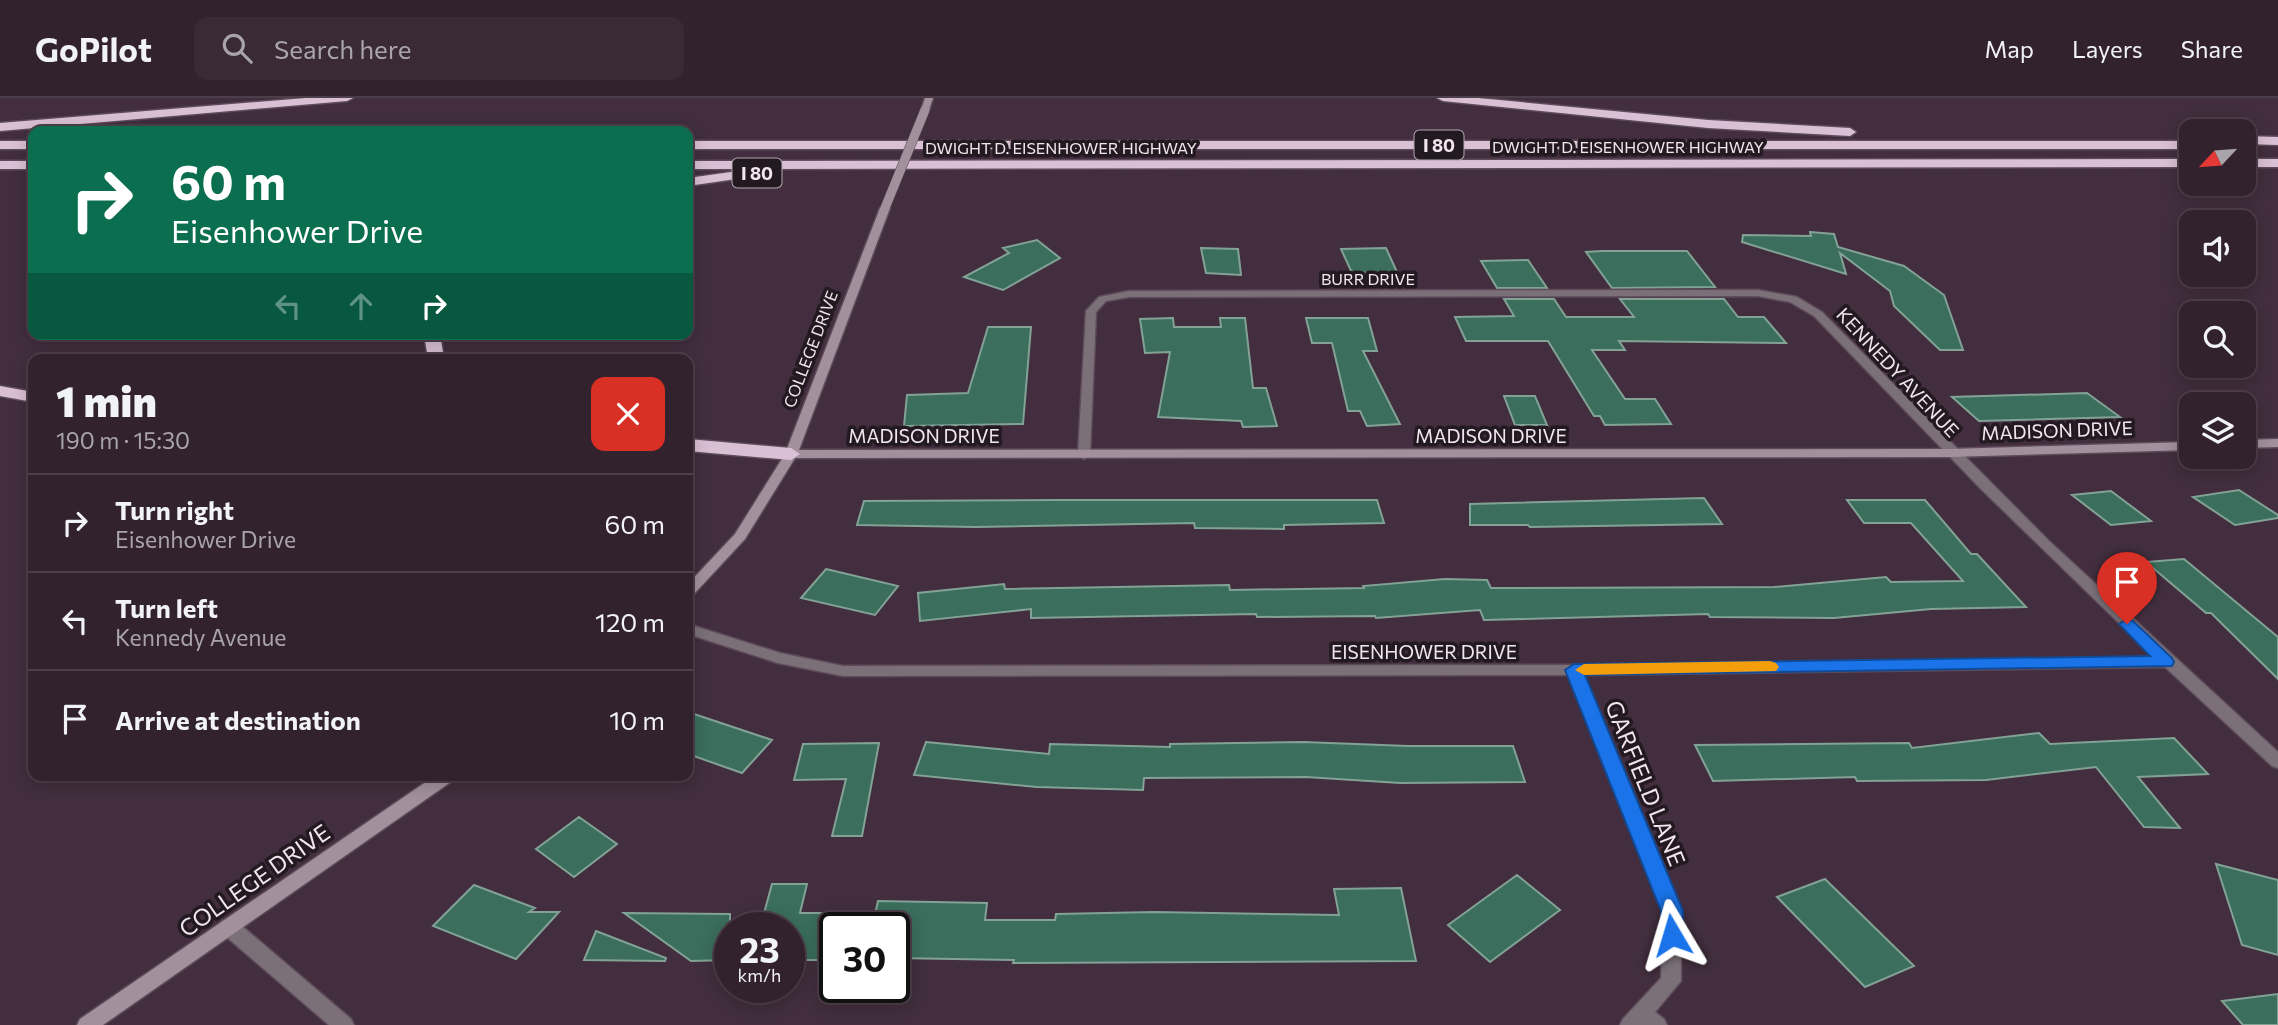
<!DOCTYPE html>
<html lang="en">
<head>
<meta charset="utf-8">
<style>
	body { margin:0; font-family:Commissioner,sans-serif; background:#3a2a36; color:#f1f3f6; height:100vh; display:flex; flex-direction:column; font-size:26px; white-space:nowrap }
	* { box-sizing:border-box; margin:0 }
	p { font-size:23px; color:#a8a4aa }
	.icon { flex:none; width:38px; height:38px; fill:none; stroke:currentColor; stroke-width:2; stroke-linecap:round; stroke-linejoin:round }
	.map { position:relative; flex:1; overflow:hidden }
	.sheet { position:absolute; left:28px; top:256px; width:665px; height:427px; display:flex; flex-direction:column; background:#32222e; border-radius:14px; box-shadow:0 4px 18px #0003,0 0 0 2px #4d3f4a }
	.sheet>* { flex:none }
	.banner { position:absolute; left:28px; top:28px; width:665px; height:214px; border-radius:14px; box-shadow:0 4px 18px #0003,0 0 0 2px #4d3f4a; background:#0b6e4f; color:#fff; overflow:hidden }
	.needle { width:46px; rotate:244deg }
	.controls { position:absolute; left:2179px; top:21px; display:grid; gap:14px }
	.controls a { display:grid; place-items:center; width:77px; height:77px; border-radius:14px; background:#32222e; box-shadow:0 4px 18px #0003,0 0 0 2px #4d3f4a; font-size:35px }
	.speed { position:absolute; left:714px; top:814px; display:flex; gap:14px; font-size:35px; font-weight:700; text-align:center }
	.speed>* { display:grid; place-content:center; width:91px; height:91px; border-radius:50%; background:#32222e; box-shadow:0 4px 18px #0003,0 0 0 2px #4d3f4a; line-height:1 }
	.speed small { font-size:18px; font-weight:400 }
	.speed .limit { border:4px solid #111; border-radius:10px; background:#fff; color:#111 }
	.pin { position:absolute; display:grid; place-items:center; width:60px; height:60px; color:#fff; margin:-72px -30px; border-radius:50% 50% 50% 0; rotate:-45deg; box-shadow:0 0 7px #0007 }
	.pin .icon { rotate:45deg }
	.me { position:absolute; width:77px; margin:-38px; rotate:353deg; stroke-linejoin:round; filter:drop-shadow(0 0 5px #0008) }
	.turn { display:flex; align-items:center; gap:24px; height:147px; padding:0 28px; font-size:32px }
	.turn .icon { width:91px; height:91px; stroke-width:2.5 }
	.turn b { display:block; font-size:49px; line-height:60px }
	.lanes { display:flex; align-items:center; height:66px; padding:0 28px; background:#0003; justify-content:center; gap:35px; direction:ltr }
	.lanes .off { opacity:.35 }
	.round { display:grid; place-items:center; flex:none; width:74px; height:74px; border-radius:14px; background:#3a2a36 }
	.head { display:flex; align-items:center; justify-content:space-between; height:119px; padding:0 28px }
	h1 { font-size:42px; font-weight:800; line-height:52px }
	ul { padding:0; list-style:none }
	li { display:flex; align-items:center; gap:21px; height:98px; padding:0 28px; border-top:2px solid #4d3f4a }
	li div { flex:1 }
	li b { display:block; font-size:26px }
	li em { font-style:normal }
	header { display:flex; align-items:center; gap:42px; box-sizing:border-box; height:98px; padding:0 35px; background:#32222e; border-bottom:2px solid #4d3f4a }
	header strong { font-size:33px }
	nav { display:flex; gap:38px; margin-inline-start:auto; font-size:24px }
	.search { width:490px; height:63px; background:#3a2a36; display:flex; align-items:center; gap:18px; box-sizing:border-box; padding:0 24px; border-radius:14px; color:#a8a4aa; font-size:26px }
	.map>svg:first-child { display:block }
</style>
</head>
<body>
<header>
<strong>GoPilot</strong>
<div class="search"><svg class="icon" aria-label="search" viewBox="0 0 24 24"><circle cx="10" cy="10" r="6"/><path d="M15 15l6 6"/></svg>Search here</div>
<nav><a>Map</a><a>Layers</a><a>Share</a></nav>
</header>
<div class="map">
<svg width="2278" height="927" viewBox="0 0 2278 927">
	<rect width="100%" height="100%" fill="#422e3e"/>
	<path fill="#3b6e5c" stroke="#83a296" stroke-width="2" d="M1810,134L1834,136L1838,149L1904,168L1944,197L1963,252H1940L1894,208L1890,193L1840,155L1846,176L1742,144L1743,137L1811,138Z
		M1037,142L1060,160L1003,192L964,179L1009,155L1003,150Z
		M1201,150L1238,151L1241,177L1206,175Z
		M1386,150L1397,174L1352,175L1341,151Z
		M1602,153H1687L1715,189L1612,190L1586,154Z
		M1528,162L1547,190H1497L1481,163Z
		M1504,201H1554L1566,219H1634L1620,201H1724L1738,219H1764L1786,245L1619,243L1625,252H1592L1625,301H1655L1671,326L1605,327L1600,318H1594L1548,243H1466L1455,219L1514,218Z
		M1173,220L1174,229H1221L1220,220H1245L1253,290H1266L1277,328L1243,329L1241,323L1158,319L1170,254L1145,255L1140,221Z
		M1306,220H1368L1377,253H1363L1400,326L1367,328L1360,313H1348L1332,245H1312Z
		M988,229H1031L1023,326L904,328L907,297L968,295Z
		M2087,295L2120,319L1979,323L1952,299Z
		M1504,298H1535L1547,327H1515Z
		M2239,392L2278,417V420L2235,427L2193,399Z
		M2111,393L2151,423L2111,427L2072,397Z
		M1704,400L1722,426L1530,429L1528,427H1470V406Z
		M1059,402H1377L1384,425L1284,427V431L1195,430L1194,425L975,429L857,427L864,403Z
		M1847,402H1925L1971,456H1977L2026,509L1931,511L1834,520L1710,519L1708,516L1484,522L1480,512L1376,520L1375,518L1257,519L1256,516L1031,520V511L920,523L918,495L1004,486L1005,491L1229,487L1230,492L1364,490L1363,488L1445,481L1487,482L1491,490L1774,489L1886,479L1891,484L1963,483L1911,425H1864Z
		M2184,461L2278,539V581L2211,515H2206L2146,464Z
		M826,471L898,488L875,517L801,500Z
		M688,614L772,642L742,675L688,656Z
		M2039,635L2050,646L2174,640L2208,676L2138,679L2180,730L2144,729L2096,669L1986,682L1857,683L1855,679L1713,683L1695,647L1909,645L1912,650Z
		M926,644L1049,656L1050,646L1170,649V646L1303,644L1408,648H1513L1525,684L1400,685L1306,679L1144,680L1143,692L1037,689L914,677Z
		M879,645L862,738H832L846,681L794,682L803,646Z
		M579,719L617,746L574,779L536,751Z
		M2216,766L2278,782V857L2242,847Z
		M1517,777L1560,812L1490,864L1448,827Z
		M1825,781L1914,868L1865,889L1777,799Z
		M772,786H807L800,815H833L823,862H789V830H760Z
		M474,787L535,810L529,814H559L516,861L433,828Z
		M1401,790L1416,863L1013,865L1014,862L894,860V830H872L878,803L987,805L985,822H1055L1056,816L1154,814L1339,817L1334,791Z
		M624,815L730,816V862L691,863Z
		M596,833L666,860L665,863L584,862Z
		M2278,896V927H2243L2222,903Z"/>
	<g fill="none" stroke-linecap="round" stroke-linejoin="round">
		<defs>
			<path id="street" d="M1758,192L1797,199L1822,214L2048,442L2278,654V670L2272,668L2165,569L1584,577L1681,813V883L1655,914L1664,921L1667,927H1620L1623,921L1661,880L1663,813L1568,577L843,578L778,565L688,536V526L780,555L843,568L1574,567L2154,559L1981,391L1814,218L1790,204L1758,198L1129,199L1106,203L1096,214L1090,357L1084,361L1078,357L1086,213L1099,199L1129,193Z
				M229,821L236,823L351,921L354,927H329L222,835L219,829L222,823Z"/>
			<path id="secondary" d="M925,0H933L929,12L925,14L921,12Z
				M885,107L890,110L799,352L1949,351L2191,344V352L1949,359L795,360L745,441L693,497L688,498V486L735,436L785,356L880,110Z
				M2278,341V349L2244,350V342Z
				M436,677H457L455,681L103,927H77L80,921Z"/>
			<path id="highway" d="M306,0H353L347,3L0,33V25Z
				M1437,0H1478L1708,22L1850,30L1856,34L1850,38L1708,30L1443,3Z
				M2244,38L2278,39V47L2244,46Z
				M0,43H33V51H0Z
				M688,43H2191V51H688Z
				M2191,61V69L688,71V63Z
				M2244,61H2278V69H2244Z
				M0,63H33V71H0Z
				M731,74L736,75V81L688,88V80Z
				M424,236H440L444,261H428Z
				M0,288L33,294V304L0,298Z
				M688,341L791,350L800,356L791,362L688,353Z"/>
		</defs>
		<use href="#street" stroke="#5e4b5a" stroke-width="3"/>
		<use href="#secondary" stroke="#5e4b5a" stroke-width="3"/>
		<use href="#highway" stroke="#5e4b5a" stroke-width="3"/>
		<use href="#street" fill="#7b7078" fill-rule="evenodd"/>
		<use href="#secondary" fill="#a2919d" fill-rule="evenodd"/>
		<use href="#highway" fill="#dac0d4" fill-rule="evenodd"/>
		<defs>
			<path id="secondary-bridge" d="M885,110L925,12"/>
		</defs>
		<use href="#secondary-bridge" stroke="#5e4b5a" stroke-width="10" stroke-linecap="butt"/>
		<use href="#secondary-bridge" stroke="#a2919d" stroke-width="9"/>
	</g>
	<path fill="#1a73e8" stroke="#114b97" stroke-width="2" d="M2127,521L2133,523L2172,560L2174,564L2172,568L1585,577L1683,813V837L1679,843L1672,846L1664,843L1661,837V813L1565,572L1574,566L2150,558L2119,526Z"/>
	<path fill="#f59e0b" d="M1770,563L1776,565L1779,569L1776,573L1584,577L1575,572L1584,566Z"/>
	<g text-anchor="middle" dominant-baseline="central" stroke-width="7" stroke-linejoin="round" paint-order="stroke">
		<g font-size="16" fill="#f2e5ef" stroke="#231a21">
			<text x="1628" y="48">DWIGHT D. EISENHOWER HIGHWAY</text>
			<text x="1061" y="49">DWIGHT D. EISENHOWER HIGHWAY</text>
			<text x="1368" y="180">BURR DRIVE</text>
			<text transform="translate(810 251) rotate(-69)">COLLEGE DRIVE</text>
		</g>
		<g fill="#231a21" stroke="#b4a8b1" stroke-width="2">
			<rect x="1414.5" y="32.5" width="49" height="29" rx="5"/>
			<rect x="732.5" y="60.5" width="49" height="29" rx="5"/>
		</g>
		<g font-size="18" font-weight="bold" fill="#f2e5ef">
			<text x="1439" y="47">I 80</text>
			<text x="757" y="75">I 80</text>
		</g>
		<g font-size="19" fill="#f2e5ef" stroke="#231a21">
			<text transform="translate(1898 274) rotate(47)">KENNEDY AVENUE</text>
			<text transform="translate(2057 332) rotate(-2)">MADISON DRIVE</text>
			<text x="924" y="337">MADISON DRIVE</text>
			<text x="1491" y="337">MADISON DRIVE</text>
			<text x="1424" y="553">EISENHOWER DRIVE</text>
		</g>
		<g font-size="23" fill="#f2e5ef" stroke="#231a21">
			<text transform="translate(1646 685) rotate(68)">GARFIELD LANE</text>
			<text transform="translate(254 782) rotate(-35)">COLLEGE DRIVE</text>
		</g>
	</g>
</svg>
<div class="controls">
<a><svg class="needle" viewBox="-14 -14 28 28"><path d="M0-13l5 13h-10z" fill="#e53935"/><path d="M0 13l5-13h-10z" fill="#a8a4aa"/></svg></a>
<a><svg class="icon" aria-label="sound" viewBox="0 0 24 24"><path d="M4 9h4l5-4v14l-5-4H4zM17 9q2 3 0 6"/></svg></a>
<a><svg class="icon" aria-label="search" viewBox="0 0 24 24"><circle cx="10" cy="10" r="6"/><path d="M15 15l6 6"/></svg></a>
<a><svg class="icon" aria-label="layers" viewBox="0 0 24 24"><path d="M12 4l9 5-9 5-9-5zM3 14l9 5 9-5"/></svg></a>
</div>
<div class="speed"><div>23<small>km/h</small></div><div class="limit">30</div></div>
<div class="pin" style="left:2127px;top:526px;background:#d93025"><svg class="icon" aria-label="arrive" viewBox="0 0 24 24"><path d="M6 21V4h12l-3 4 3 4H6"/></svg></div>
<svg class="me" style="left:1672px;top:837px" viewBox="-20 -20 40 40"><path d="M0-17L14 15 0 8-14 15z" fill="#1a73e8" stroke="#fff" stroke-width="4"/></svg>
<div class="banner">
<div class="turn"><svg class="icon" aria-label="right" viewBox="0 0 24 24"><path d="M7 20v-9h11M14 6l5 5-5 5"/></svg><div><b>60 m</b>Eisenhower Drive</div></div>
<div class="lanes"><svg class="icon off" aria-label="left" viewBox="0 0 24 24"><path d="M17 20v-9H6M10 6l-5 5 5 5"/></svg><svg class="icon off" aria-label="ahead" viewBox="0 0 24 24"><path d="M12 20V5M6 11l6-6 6 6"/></svg><svg class="icon" aria-label="right" viewBox="0 0 24 24"><path d="M7 20v-9h11M14 6l5 5-5 5"/></svg></div>
</div>
<section class="sheet">
<div class="head"><div><h1>1 min</h1><p>190 m · 15:30</p></div><a class="round" style="background:#d93025;color:#fff"><svg class="icon" aria-label="close" viewBox="0 0 24 24"><path d="M6 6l12 12M18 6L6 18"/></svg></a></div>
<ul>
<li><svg class="icon" aria-label="right" viewBox="0 0 24 24"><path d="M7 20v-9h11M14 6l5 5-5 5"/></svg><div><b>Turn right</b><p>Eisenhower Drive</p></div><em>60 m</em></li>
<li><svg class="icon" aria-label="left" viewBox="0 0 24 24"><path d="M17 20v-9H6M10 6l-5 5 5 5"/></svg><div><b>Turn left</b><p>Kennedy Avenue</p></div><em>120 m</em></li>
<li><svg class="icon" aria-label="arrive" viewBox="0 0 24 24"><path d="M6 21V4h12l-3 4 3 4H6"/></svg><div><b>Arrive at destination</b></div><em>10 m</em></li>
</ul>
</section>
</div>
</body>
</html>
